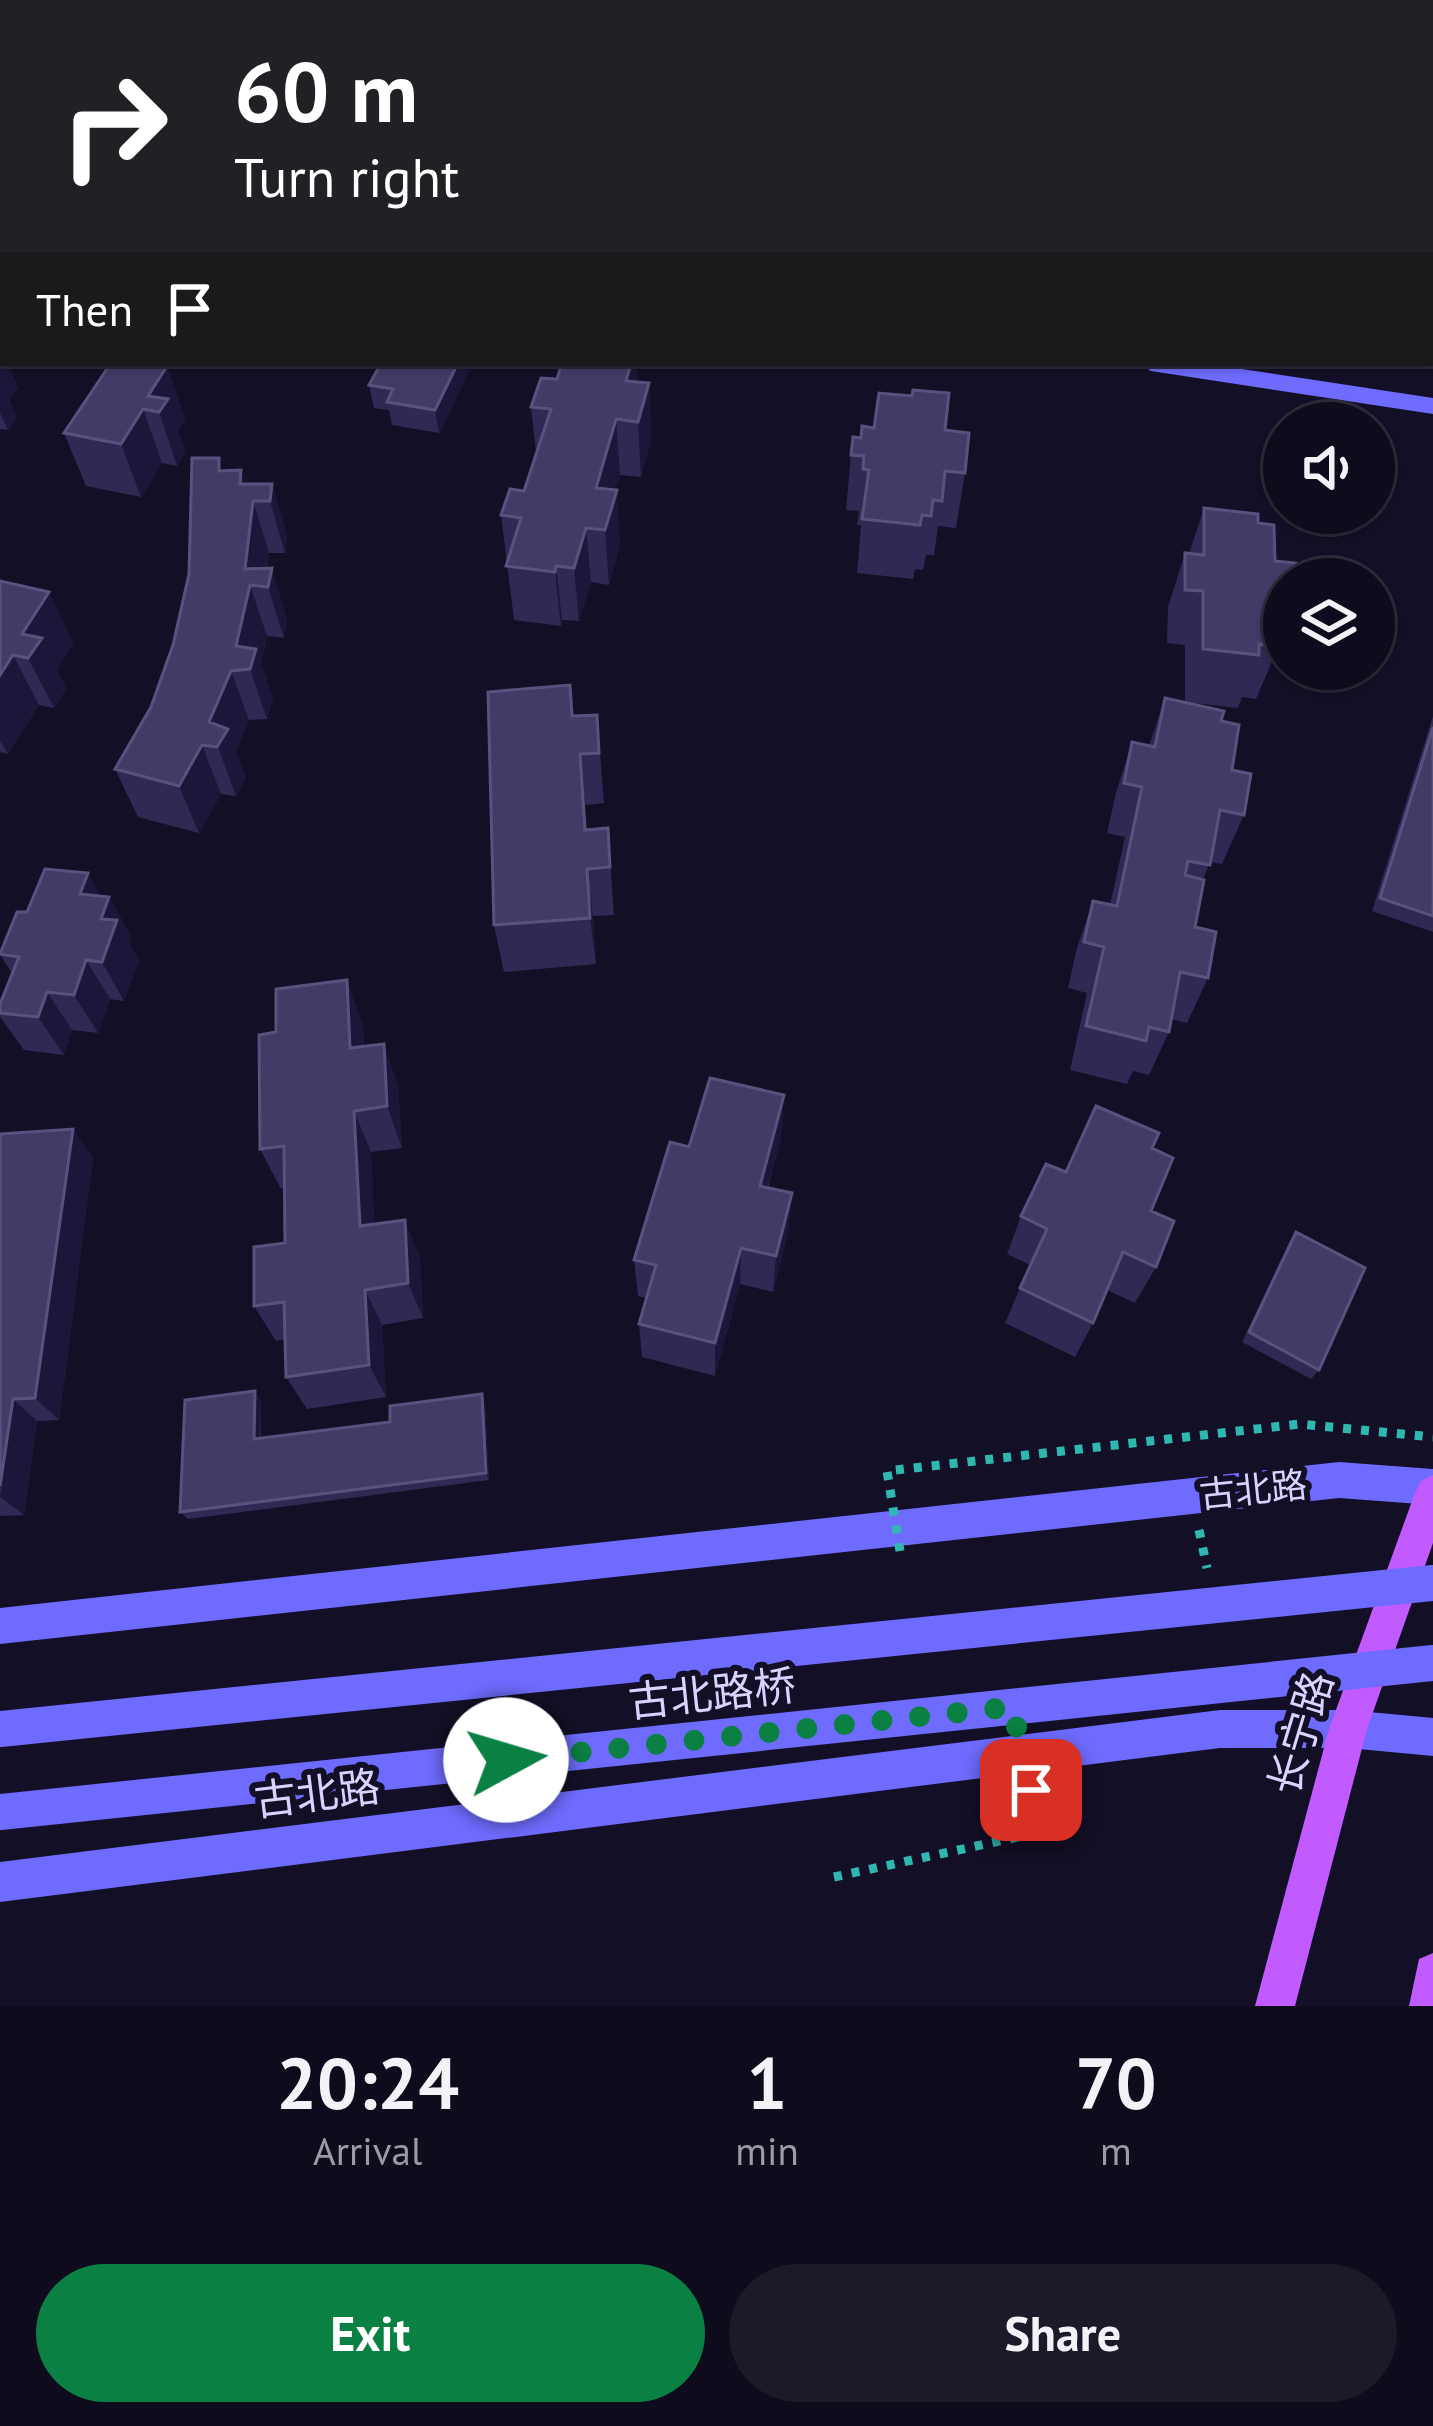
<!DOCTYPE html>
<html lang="en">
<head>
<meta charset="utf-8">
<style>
	body { margin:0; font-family:"PT Sans","Noto Sans SC",sans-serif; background:#1c1929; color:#f1f3f6; height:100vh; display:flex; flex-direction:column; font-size:45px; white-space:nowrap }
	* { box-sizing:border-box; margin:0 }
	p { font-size:39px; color:#9b9ba3 }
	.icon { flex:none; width:66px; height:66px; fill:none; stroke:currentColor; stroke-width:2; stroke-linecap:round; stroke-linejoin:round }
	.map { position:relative; height:2006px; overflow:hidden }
	.sheet { display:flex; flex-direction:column; background:#0e0b1c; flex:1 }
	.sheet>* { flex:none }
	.top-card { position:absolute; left:0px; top:0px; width:1434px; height:366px; box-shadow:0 3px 9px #0004,0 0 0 3px #2e2b3b; background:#202124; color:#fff; overflow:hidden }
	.tools { position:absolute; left:1263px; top:402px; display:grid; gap:24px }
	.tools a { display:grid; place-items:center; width:132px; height:132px; border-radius:50%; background:#0e0b1c; box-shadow:0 3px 9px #0004,0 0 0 3px #2e2b3b; font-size:60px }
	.pin { position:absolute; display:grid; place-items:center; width:102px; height:102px; color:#fff; margin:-51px; border-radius:24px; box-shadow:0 6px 18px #0006 }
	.me { position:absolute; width:132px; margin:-66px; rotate:84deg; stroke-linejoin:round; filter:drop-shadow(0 0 9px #0008) }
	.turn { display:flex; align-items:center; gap:42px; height:252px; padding:0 36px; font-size:54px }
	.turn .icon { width:156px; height:156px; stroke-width:2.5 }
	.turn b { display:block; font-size:84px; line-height:102px }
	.then { display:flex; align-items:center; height:114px; padding:0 36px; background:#0003; gap:24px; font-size:45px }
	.eta { display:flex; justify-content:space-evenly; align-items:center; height:204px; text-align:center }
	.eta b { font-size:72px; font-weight:800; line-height:84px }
	.action { display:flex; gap:24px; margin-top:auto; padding:24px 36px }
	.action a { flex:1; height:138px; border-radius:72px; background:#0b8043; color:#fff; font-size:48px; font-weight:800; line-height:138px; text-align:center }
	.action a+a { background:#1c1929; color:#f1f3f6 }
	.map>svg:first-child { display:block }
</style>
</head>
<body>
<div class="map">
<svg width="1433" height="2006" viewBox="0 0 1433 2006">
	<rect width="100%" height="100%" fill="#130f26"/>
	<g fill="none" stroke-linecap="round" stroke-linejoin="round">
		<path stroke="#2fb8b0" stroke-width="9" stroke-dasharray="8 10" stroke-linecap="butt" d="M1199,1530L1207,1568
			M834,1877L1041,1832"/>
		<path fill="#3d3a85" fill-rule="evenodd" d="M1319,0H1333L1332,3H1318Z
			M0,73L3,74V82L0,81Z"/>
		<path fill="#6f6bff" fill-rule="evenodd" d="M1139,363H1202L1433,398V414L1151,371Z
			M1339,1462L1433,1469V1505L1339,1498L0,1644V1608Z
			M1220,1710H1348L1433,1718V1756L1348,1748H1220L0,1902V1862Z"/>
		<path fill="#c25bff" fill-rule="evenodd" d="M1433,1475V1543L1367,1729L1295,2006H1255L1329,1729L1415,1493L1421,1481Z
			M1433,1953V2006H1409L1419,1959Z"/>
		<path stroke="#2fb8b0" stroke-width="9" stroke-dasharray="8 10" stroke-linecap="butt" d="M900,1551L887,1471L1300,1424L1433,1437
			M1020,1740L1041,1832"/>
		<path stroke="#6f6bff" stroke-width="36" d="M0,1729L1433,1583
			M0,1812L1433,1663"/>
	</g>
	<path fill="#312854" d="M524,0H622L612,3H527Z
		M1185,0H1261L1260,3H1184Z
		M0,153H3V282L0,281Z
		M0,345L3,352V363H8L18,388L9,400L17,418L8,430L0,429Z
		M473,363L439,433L392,425L389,410L374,408L369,385Z
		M562,363H636L637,382L649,383L651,439L641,477L620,475L615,490L620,545L609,585L591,582L579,621L562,620L561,626L514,620L501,515L524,491L536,453L531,407L557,379Z
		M167,366L185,419L178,431L186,452L177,466L162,463L141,497L86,486L64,433Z
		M945,430L965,473L956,528L938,526L934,555H926L923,570L915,569L913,579L857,573L861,525H857L859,511L846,510L851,455L861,438Z
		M223,471L245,484H272L287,536L285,553H269L267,568L287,620L284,638L267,636L261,663L273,699L267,719L249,720L236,751L246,777L236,796L221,794L199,833L138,817L115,769L151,707L173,645Z
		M1204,508L1258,523L1284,579V633L1256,699L1242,697L1238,708L1185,702V645L1167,643L1168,607L1185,553L1189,554Z
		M0,581L49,592L73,643L57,669L66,689L54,708L39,705L8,754L0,752Z
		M1165,698L1221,721L1244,815L1222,864L1210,862L1203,880L1195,927L1208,978L1187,1023L1171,1019L1169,1032L1149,1075L1133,1071L1127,1084L1070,1070L1087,993L1068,988L1077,948L1093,901L1110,905L1125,837L1107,833L1116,793L1132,742L1149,746Z
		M597,715L604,803L585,805L587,830L608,828L614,915L593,916L596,964L504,972L494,925L574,716Z
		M1433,716V932L1372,911Z
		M101,896L109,897L131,937L129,943L139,960L124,1001L110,999L98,1033L72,1030L64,1055L24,1050L0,1017V1004L12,973L0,955L27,912Z
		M363,1025L364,1046L384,1044L398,1087L402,1148L371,1152L374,1224L420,1258L423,1318L382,1325L386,1397L307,1409L286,1377L285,1339L276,1341L254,1306L285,1243L284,1188L281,1189L260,1149Z
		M784,1095L781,1136L768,1188L792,1193L788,1232L773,1292L740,1284L715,1376L642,1357L639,1324L646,1298L638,1296L634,1260Z
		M73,1129L93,1158L59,1420L37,1421L24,1515L0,1516V1134Z
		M1152,1148L1151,1211L1156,1267L1135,1303L1107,1290L1093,1323L1075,1357L1005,1323L1030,1265L1007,1254L1021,1216L1066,1172Z
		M1296,1232L1319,1370L1311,1379L1242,1342L1289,1243Z
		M482,1394L485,1403L489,1480L188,1519L180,1512L261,1400V1439L390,1422Z"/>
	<path fill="#1d163a" d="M334,0H423V3H334Z
		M538,0H556V3H538Z
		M562,0H622L612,3H562Z
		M0,345L3,352V363H8L18,388L9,400L17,418L8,430L0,413Z
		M458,363H473L439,433L435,410Z
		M631,363H636L638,404L626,381Z
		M167,366L185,419L178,431L186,452L177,466L159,412L148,396Z
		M649,383L651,439L641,477L638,422Z
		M143,409L162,463L141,497L121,444Z
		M616,419L620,475L604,530L596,488Z
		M241,470L252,508L253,501L269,553L265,587L245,569L240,484Z
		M272,484L287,536L285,553L270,501Z
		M617,490L620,545L609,585L605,530Z
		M586,528L591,582L579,621L574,568Z
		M556,566L562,620L561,626L555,572Z
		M272,568L287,620L284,638L268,587Z
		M250,585L267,636L261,663L273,699L267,719L250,669L236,646Z
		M49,592L73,643L57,669L66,689L54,708L28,658L22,634Z
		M13,655L39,705L8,754L0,740V675Z
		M231,671L249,720L236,751L246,777L236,796L209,722Z
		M202,745L221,794L199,833L179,786Z
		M580,754L585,805L590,879L585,830Z
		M587,869L593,916L596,964L590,918Z
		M88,873L106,905L109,897L131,937L129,943L139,960L124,1001L102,962L80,894Z
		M86,960L110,999L98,1033L74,995Z
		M347,980L363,1025L366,1091L350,1048Z
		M47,992L72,1030L64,1055L38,1017Z
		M384,1044L398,1087L402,1148L387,1106Z
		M784,1095L781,1136L758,1224L760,1186Z
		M354,1111L371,1152L376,1263L360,1226Z
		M73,1129L93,1158L59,1420L35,1398Z
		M792,1193L788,1232L773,1292L776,1256Z
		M405,1220L420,1258L423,1318L408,1283Z
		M741,1248L740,1284L715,1376V1343Z
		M365,1290L382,1325L386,1397L369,1365Z
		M255,1391L261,1400L260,1448L254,1439Z
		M482,1394L485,1403L489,1480L486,1473Z
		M13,1399L37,1421L24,1515L0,1497Z"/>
	<path fill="#433a66" stroke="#5a527e" stroke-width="3" d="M266,0H320V3H266Z
		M752,0H810L820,1V3H751Z
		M0,153H3V232L0,231Z
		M111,363H152L167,366L148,396L168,399L159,412L143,409L121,444L64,433Z
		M381,363H458L435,410L387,402L393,389L369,385Z
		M562,363H631L626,381L649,383L638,422L616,419L596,488L617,490L605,530L586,528L574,568L556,566L555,572L506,566L521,518L501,515L510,489L524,491L551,409L531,407L541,378L557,379Z
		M913,390L949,393L945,430L969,433L965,473L945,471L942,501L933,500L931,516L922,515L920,525L862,519L869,470L863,469L864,456L851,455L853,437L861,438L862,426L874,428L879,393L912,396Z
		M192,458H219V471L241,470L240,484H272L270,501H253L245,569L272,568L268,587L250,585L236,646L256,649L250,669L231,671L209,722L228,729L217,747L202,745L179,786L115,769L151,707L173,645L189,574Z
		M1204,508L1258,514V523L1274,525L1275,561L1296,563L1297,579H1284V598L1276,597L1278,647L1259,644V655L1203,649V591L1185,590V553L1204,555Z
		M0,581L49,592L22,634L42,638L28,658L13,655L0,675Z
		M570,685L572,716L597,715L599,753L580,754L585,830L608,828L610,867L587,869L590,918L494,925L488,692Z
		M1165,698L1224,711L1221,721L1239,725L1232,770L1251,774L1244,815L1220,810L1210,865L1188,861L1185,875L1204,880L1195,927L1216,932L1208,978L1180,972L1169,1032L1149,1027L1146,1041L1086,1026L1104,947L1084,942L1093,901L1117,906L1142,787L1124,783L1132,742L1155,747Z
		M1433,727V916L1380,898Z
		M45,869L88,873L80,894L109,897L101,919L117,920L102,962L86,960L74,995L47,992L38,1017L0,1013V1004L19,957L0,954L17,912H27Z
		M347,980L350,1048L384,1044L387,1106L354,1111L360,1226L405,1220L408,1283L365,1290L369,1365L286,1377L284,1302L254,1306V1247L285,1243L284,1146L260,1149L259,1035L276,1032V989Z
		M710,1078L784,1095L760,1186L792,1193L776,1256L741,1248L715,1343L639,1324L656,1265L634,1260L670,1142L689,1147Z
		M1096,1106L1159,1133L1152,1148L1173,1158L1151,1211L1174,1221L1156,1267L1123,1252L1093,1323L1020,1288L1047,1229L1021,1216L1046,1164L1066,1172Z
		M73,1129L35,1398L13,1399L0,1486V1134Z
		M1296,1232L1365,1268L1319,1370L1249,1332Z
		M255,1391L254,1439L390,1422V1406L482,1394L486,1473L180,1512L185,1400Z"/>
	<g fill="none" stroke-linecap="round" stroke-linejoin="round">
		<path stroke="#0b8043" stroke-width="21" stroke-dasharray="0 37.8" d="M506,1760L1012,1707L1031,1790"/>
	</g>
	<g text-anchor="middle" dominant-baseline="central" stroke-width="12" stroke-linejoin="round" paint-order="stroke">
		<g font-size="36" fill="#d9d4ff" stroke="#130f26">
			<text transform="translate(1253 1489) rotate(-6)">古北路</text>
		</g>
		<g font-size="42" fill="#d9d4ff" stroke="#130f26">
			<text transform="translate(712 1693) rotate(-6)">古北路桥</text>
			<text transform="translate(1300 1733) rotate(-73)">长宁路</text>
			<text transform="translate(317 1793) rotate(-7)">古北路</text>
		</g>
	</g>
</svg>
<div class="tools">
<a><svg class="icon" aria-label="sound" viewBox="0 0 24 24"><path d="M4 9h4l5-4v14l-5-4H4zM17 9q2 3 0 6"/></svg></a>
<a><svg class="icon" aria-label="layers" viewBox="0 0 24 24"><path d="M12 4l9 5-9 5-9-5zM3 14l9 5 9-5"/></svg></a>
</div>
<div class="pin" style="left:1031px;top:1790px;background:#d93025"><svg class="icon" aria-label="arrive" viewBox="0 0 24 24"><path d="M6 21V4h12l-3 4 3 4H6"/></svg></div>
<svg class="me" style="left:506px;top:1760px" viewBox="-20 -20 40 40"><circle r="19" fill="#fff"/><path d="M0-13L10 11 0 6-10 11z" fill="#0b8043"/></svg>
<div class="top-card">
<div class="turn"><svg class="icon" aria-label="right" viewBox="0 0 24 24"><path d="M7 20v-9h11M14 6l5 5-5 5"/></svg><div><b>60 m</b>Turn right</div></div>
<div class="then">Then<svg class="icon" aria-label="arrive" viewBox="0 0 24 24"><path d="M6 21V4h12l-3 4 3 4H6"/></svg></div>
</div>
</div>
<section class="sheet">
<div class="eta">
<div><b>20:24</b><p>Arrival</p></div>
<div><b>1</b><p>min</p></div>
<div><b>70</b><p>m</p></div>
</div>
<div class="action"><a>Exit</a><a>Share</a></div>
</section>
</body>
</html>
